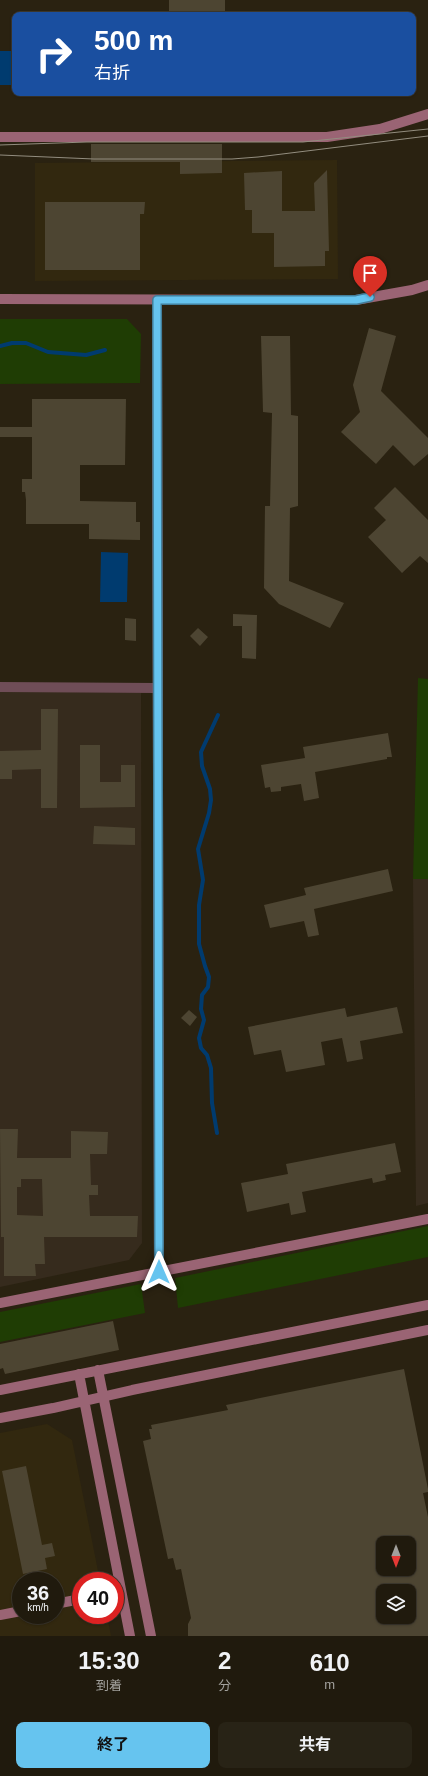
<!DOCTYPE html>
<html lang="ja">
<head>
<meta charset="utf-8">
<style>
	body { margin:0; font-family:Helvetica,"Noto Sans JP",sans-serif; background:#282316; color:#f1f3f6; height:100vh; display:flex; flex-direction:column; font-size:15px; white-space:nowrap }
	* { box-sizing:border-box; margin:0 }
	p { font-size:13px; color:#a2a19d }
	.icon { flex:none; width:22px; height:22px; fill:none; stroke:currentColor; stroke-width:2; stroke-linecap:round; stroke-linejoin:round }
	.map { position:relative; height:1636px; overflow:hidden }
	.details { display:flex; flex-direction:column; background:#201a0d; flex:1 }
	.details>* { flex:none }
	.banner { position:absolute; left:12px; top:12px; width:404px; height:84px; border-radius:8px; box-shadow:0 1px 3px #0004,0 0 0 1px #3d382e; background:#1a4fa0; color:#fff; overflow:hidden }
	.needle { width:26px; rotate:180deg }
	.tools { position:absolute; left:376px; top:1536px; display:grid; gap:8px }
	.tools a { display:grid; place-items:center; width:40px; height:40px; border-radius:8px; background:#201a0d; box-shadow:0 1px 3px #0004,0 0 0 1px #3d382e; font-size:20px }
	.speed { position:absolute; left:12px; top:1572px; display:flex; gap:8px; font-size:20px; font-weight:700; text-align:center }
	.speed>* { display:grid; place-content:center; width:52px; height:52px; border-radius:50%; background:#201a0d; box-shadow:0 1px 3px #0004,0 0 0 1px #3d382e; line-height:1 }
	.speed small { font-size:10px; font-weight:400 }
	.speed .limit { border:6px solid #d22; background:#fff; color:#111 }
	.pin { position:absolute; display:grid; place-items:center; width:34px; height:34px; color:#fff; margin:-41px -17px; border-radius:50% 50% 50% 0; rotate:-45deg; box-shadow:0 0 4px #0007 }
	.pin .icon { rotate:45deg }
	.me { position:absolute; width:44px; margin:-22px; rotate:0deg; stroke-linejoin:round; filter:drop-shadow(0 0 3px #0008) }
	.turn { display:flex; align-items:center; gap:14px; height:84px; padding:0 16px; font-size:18px }
	.turn .icon { width:52px; height:52px; stroke-width:2.5 }
	.turn b { display:block; font-size:28px; line-height:34px }
	.eta { display:flex; justify-content:space-evenly; align-items:center; height:68px; text-align:center }
	.eta b { font-size:24px; font-weight:700; line-height:28px }
	.cta { display:flex; gap:8px; margin-top:auto; padding:8px 16px }
	.cta a { flex:1; height:46px; border-radius:8px; background:#66c4ef; color:#111; font-size:16px; font-weight:700; line-height:46px; text-align:center }
	.cta a+a { background:#282316; color:#f1f3f6 }
	.map>svg:first-child { display:block }
</style>
</head>
<body>
<div class="map">
<svg width="428" height="1636" viewBox="0 0 428 1636">
	<rect width="100%" height="100%" fill="#2a2211"/>
	<path fill="#32280f" fill-rule="evenodd" d="M337,160L338,279L35,281V163Z
		M47,1424L72,1440L100,1581H81V1615H107L111,1636H0V1433ZM21,1581H55V1615H21Z"/>
	<path fill="#362b1d" d="M0,691L141,693L142,1243L129,1260L0,1287Z
		M413,879H428V1203L416,1206Z"/>
	<path fill="#1f3d04" d="M0,319H127L141,334L140,383L0,384Z
		M418,678L428,679V879H413Z
		M428,1226V1257L178,1308L175,1278Z
		M141,1284L145,1313L0,1342V1312Z"/>
	<path fill="#003b6f" d="M0,51H15V85H0Z
		M101,552L128,553L127,602H100Z"/>
	<g fill="none" stroke-linecap="round" stroke-linejoin="round">
		<path stroke="#003b6f" stroke-width="4" d="M0,346L12,343H26L48,352L86,355L105,350
			M217,1133L212,1103L211,1068L207,1055L201,1048L199,1038L204,1020L201,1009L202,995L208,987L209,977L205,966L199,944V905L203,880L198,849L209,813L211,800L210,789L202,766L201,752L218,715"/>
	</g>
	<path fill="#4d4532" fill-rule="evenodd" d="M169,0H225V15H169Z
		M91,144H222V173L180,174V162H91Z
		M327,170L329,251H325V266L274,267V233H252V210H245L244,173L282,171V211H315L314,183Z
		M45,202H145L144,214H140V270H45Z
		M369,328L396,336L381,391L428,438V454L414,466L393,445L376,464L341,432L360,412L353,385Z
		M261,336H290L291,415L298,416V506L290,508L289,581L344,603L330,628L279,604L264,588L265,506H270L272,413L263,412Z
		M32,399H126L125,465H80V501L136,502V522H140V540L89,539V524H26V500L25,492H22V479H32V437H0V427H32Z
		M395,487L428,520V563L420,556L402,573L368,537L386,520L374,508Z
		M233,614L257,615L256,659L242,658V626H233Z
		M125,618L136,619V641L125,640Z
		M198,628L208,637L200,646L190,636Z
		M41,709H58L57,808H41V769L12,770V779H0V751L41,750Z
		M388,733L392,757H387V759L315,772L319,798L304,801L301,784L281,787V791L271,792L270,787L265,788L261,765L305,758L303,747Z
		M80,745H100V782H121V765H135V807L80,808Z
		M94,826L135,828V845L93,844Z
		M388,869L393,891L314,909L319,935L308,937L304,921L270,928L264,905L306,895L304,888Z
		M397,1007L403,1033L360,1041L363,1059L347,1062L342,1038L321,1042L325,1065L292,1071L286,1072L281,1050L254,1055L248,1027L345,1008L347,1017Z
		M189,1010L197,1017L190,1026L181,1018Z
		M0,1129H18L17,1158H71V1131L108,1132L107,1154H90L91,1185H98V1195H89L90,1216H138L137,1237H44L45,1264H35L36,1276H4V1237H1ZM21,1179H42L43,1216L17,1215V1187H21Z
		M395,1143L401,1172L385,1175L386,1180L373,1183L372,1178L302,1192L306,1212L291,1215L289,1203L247,1212L241,1183L288,1174L286,1164Z
		M113,1321L119,1350L5,1374L3,1368L0,1369V1344Z
		M404,1369L428,1489V1492L423,1493L428,1517V1636H188V1624L191,1618L181,1569L176,1570L173,1558L168,1559L143,1441L151,1439L149,1429H152L151,1425L228,1410L226,1405ZM383,1543H409V1569H383ZM383,1591H409V1617H383Z
		M26,1466L42,1545L52,1543L55,1556L45,1558L47,1569L23,1574L2,1471Z"/>
	<g fill="none" stroke-linecap="round" stroke-linejoin="round">
		<path stroke="#6f4d57" stroke-width="10" d="M0,687L157,688"/>
		<path stroke="#9a6474" stroke-width="10" d="M0,137H327L380,129L428,114
			M0,299L356,300L412,290L428,285
			M157,300L159,1272
			M0,1303L428,1219
			M98,1370L151,1636
			M79,1374L130,1636
			M0,1390L428,1305
			M0,1418L53,1408L132,1390L428,1330
			M55,1604L81,1599
			M0,1615L21,1611"/>
		<path stroke="#938d7f" stroke-width="1" d="M0,145L87,142H303L428,129
			M0,155L94,159H232L258,157L428,136"/>
	</g>
	<g fill="none" stroke-linecap="round" stroke-linejoin="round">
		<defs>
			<path id="route" d="M159,1272L157,300H356L370,297"/>
		</defs>
		<use href="#route" stroke="#427f9b" stroke-width="10"/>
		<use href="#route" stroke="#66c4ef" stroke-width="7"/>
	</g>
</svg>
<div class="tools">
<a><svg class="needle" viewBox="-14 -14 28 28"><path d="M0-13l5 13h-10z" fill="#e53935"/><path d="M0 13l5-13h-10z" fill="#a2a19d"/></svg></a>
<a><svg class="icon" aria-label="layers" viewBox="0 0 24 24"><path d="M12 4l9 5-9 5-9-5zM3 14l9 5 9-5"/></svg></a>
</div>
<div class="speed"><div>36<small>km/h</small></div><div class="limit">40</div></div>
<div class="pin" style="left:370px;top:297px;background:#d93025"><svg class="icon" aria-label="arrive" viewBox="0 0 24 24"><path d="M6 21V4h12l-3 4 3 4H6"/></svg></div>
<svg class="me" style="left:159px;top:1272px" viewBox="-20 -20 40 40"><path d="M0-17L14 15 0 8-14 15z" fill="#66c4ef" stroke="#fff" stroke-width="4"/></svg>
<div class="banner">
<div class="turn"><svg class="icon" aria-label="right" viewBox="0 0 24 24"><path d="M7 20v-9h11M14 6l5 5-5 5"/></svg><div><b>500 m</b>右折</div></div>
</div>
</div>
<section class="details">
<div class="eta">
<div><b>15:30</b><p>到着</p></div>
<div><b>2</b><p>分</p></div>
<div><b>610</b><p>m</p></div>
</div>
<div class="cta"><a>終了</a><a>共有</a></div>
</section>
</body>
</html>
